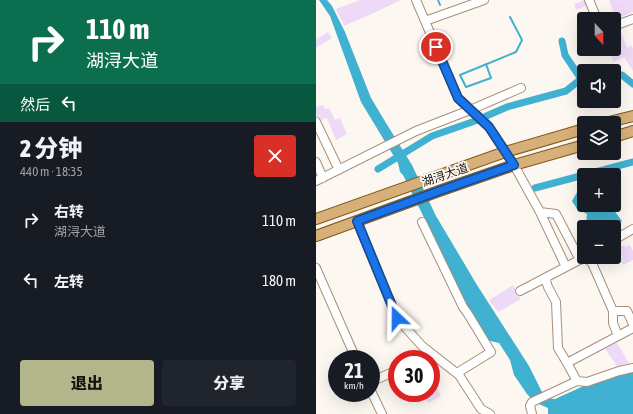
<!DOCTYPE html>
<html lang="zh">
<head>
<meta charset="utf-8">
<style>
	body { margin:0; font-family:"Asap Condensed","Noto Sans SC",sans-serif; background:#20242c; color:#f1f3f6; height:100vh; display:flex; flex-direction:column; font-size:15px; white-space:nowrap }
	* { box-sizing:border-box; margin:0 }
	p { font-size:13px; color:#9ea1a6 }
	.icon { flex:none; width:22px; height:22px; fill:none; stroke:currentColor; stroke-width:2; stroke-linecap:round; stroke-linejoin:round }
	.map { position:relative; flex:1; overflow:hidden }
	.side { display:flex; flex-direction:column; background:#171b24; width:316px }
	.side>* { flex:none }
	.hud { background:#0b6e4f; color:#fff; overflow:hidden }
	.needle { width:26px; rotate:159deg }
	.controls { position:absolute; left:261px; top:12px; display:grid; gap:8px }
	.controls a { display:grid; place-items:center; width:44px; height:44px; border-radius:4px; background:#171b24; box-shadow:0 4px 16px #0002; font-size:20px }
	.speed { position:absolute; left:12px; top:350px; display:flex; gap:8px; font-size:20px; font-weight:700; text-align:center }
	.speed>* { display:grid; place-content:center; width:52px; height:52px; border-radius:50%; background:#171b24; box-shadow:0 4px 16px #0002; line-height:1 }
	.speed small { font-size:10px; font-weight:400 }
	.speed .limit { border:6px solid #d22; background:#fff; color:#111 }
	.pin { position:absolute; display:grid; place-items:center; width:34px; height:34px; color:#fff; margin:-17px; border:2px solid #fff; border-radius:50%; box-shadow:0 1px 4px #0007 }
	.me { position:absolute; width:44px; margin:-22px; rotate:337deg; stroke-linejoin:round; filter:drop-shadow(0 0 3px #0008) }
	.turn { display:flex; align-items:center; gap:14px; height:84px; padding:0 20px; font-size:18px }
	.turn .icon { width:52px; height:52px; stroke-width:2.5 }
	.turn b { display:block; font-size:28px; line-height:34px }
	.then { display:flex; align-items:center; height:38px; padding:0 20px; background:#0003; gap:8px; font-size:15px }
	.round { display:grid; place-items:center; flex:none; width:42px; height:42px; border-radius:4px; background:#20242c }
	.overview { display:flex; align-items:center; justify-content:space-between; height:68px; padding:0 20px }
	h1 { font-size:24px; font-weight:800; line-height:30px }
	.action { display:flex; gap:8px; margin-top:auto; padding:8px 20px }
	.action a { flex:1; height:46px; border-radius:4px; background:#b3b58b; color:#111; font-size:16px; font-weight:800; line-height:46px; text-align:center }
	.action a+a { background:#20242c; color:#f1f3f6 }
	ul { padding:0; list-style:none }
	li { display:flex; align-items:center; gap:12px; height:60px; padding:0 20px }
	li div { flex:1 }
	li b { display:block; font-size:15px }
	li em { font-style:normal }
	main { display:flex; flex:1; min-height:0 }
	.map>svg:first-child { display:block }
</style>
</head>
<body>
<main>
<section class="side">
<div class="hud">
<div class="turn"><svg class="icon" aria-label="right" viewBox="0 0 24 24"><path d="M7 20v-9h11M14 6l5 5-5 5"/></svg><div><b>110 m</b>湖浔大道</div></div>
<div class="then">然后<svg class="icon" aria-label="left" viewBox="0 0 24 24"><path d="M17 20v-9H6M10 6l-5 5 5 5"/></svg></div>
</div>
<div class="overview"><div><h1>2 分钟</h1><p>440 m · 18:35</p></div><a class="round" style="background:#d93025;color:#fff"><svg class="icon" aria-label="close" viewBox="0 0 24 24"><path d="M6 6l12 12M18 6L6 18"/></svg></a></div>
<ul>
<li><svg class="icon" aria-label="right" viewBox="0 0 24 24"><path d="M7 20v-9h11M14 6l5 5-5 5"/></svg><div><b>右转</b><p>湖浔大道</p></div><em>110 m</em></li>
<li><svg class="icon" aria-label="left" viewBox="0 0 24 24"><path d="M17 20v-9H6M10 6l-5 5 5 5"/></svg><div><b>左转</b></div><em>180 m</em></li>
</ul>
<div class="action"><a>退出</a><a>分享</a></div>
</section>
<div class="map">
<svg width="317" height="414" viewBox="0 0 317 414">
	<rect width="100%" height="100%" fill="#fdf7f2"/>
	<path fill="#40b1d0" d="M3,0H11L16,6L29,32L55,98L70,123L96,165L120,216L161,285L213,366L229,398L239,399L272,384L317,371V414H232V408L218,402L211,394L198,375L194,360L183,343L170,340L140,286L124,250L87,175L84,172L82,163L45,102L14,16Z
		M264,187L268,188V205H294L306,221L298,228L273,227L270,223L271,214L261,209L256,201Z"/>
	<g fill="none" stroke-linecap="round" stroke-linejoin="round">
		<path stroke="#40b1d0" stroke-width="2" d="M122,0L124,5
			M170,64L175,78L150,87L144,75L200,52L206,40L194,17
			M315,82H317"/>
		<path stroke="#40b1d0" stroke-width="7" d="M246,41L249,55L265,79H268
			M298,76L306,75L317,84
			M62,169L116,136L159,121L191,107L250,91L265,79
			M268,175L317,162
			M219,188L268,175"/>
	</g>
	<path fill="#eedaf7" d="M44,0H85L60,12L28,26L20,9Z
		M268,0L270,6L260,10L258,4Z
		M293,0H317V12L300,19Z
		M304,30L311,48L315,45L317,49V71L308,57L298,62L295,57L301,53L298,44V31Z
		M12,32L16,38L0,48V39Z
		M7,105L9,109L13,108L19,120L24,118L31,134L20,140L11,118L5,120L1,117L0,114V107Z
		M308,245L309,247L314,245L317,251V260L307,265L303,259L307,257L303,251L305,250L303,248Z
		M197,285L199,288V294L203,296L205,299L182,312L177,305H176L173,300Z
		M301,343L313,363L301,366L289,349Z
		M119,383L125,396L112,403L107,393H115V385Z"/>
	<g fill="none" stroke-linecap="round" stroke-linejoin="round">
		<defs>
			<path id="minor" d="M100,0L142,98L173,127L198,165L224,212L250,267
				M273,0L281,19
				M109,21L168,0
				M298,26L317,19
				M0,122L23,170
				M0,162L7,178
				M0,181L100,131L154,110L205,88
				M224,212L240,214L264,260
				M41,221L81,318L106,346L143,375L165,409L174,414
				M106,222L147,307L152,314L175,352L141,373
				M298,240L317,229
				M269,257L276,263L297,311H311L317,324
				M0,268L40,359
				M229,278L232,287L240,302L242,348L251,363L317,328
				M204,291L269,257
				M297,311V323L302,336
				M104,359L115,354
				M261,381L271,382L303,371L317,368
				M55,382L81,370
				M55,391L66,414
				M216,414L214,406L216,402L261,381L251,363"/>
			<path id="major" d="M289,123L317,116
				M298,137L317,131
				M0,219L189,152L268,129
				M0,236L123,191L198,165L268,145"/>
		</defs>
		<use href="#minor" stroke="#a88e78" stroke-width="10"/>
		<use href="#major" stroke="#845718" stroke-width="12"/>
		<use href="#minor" stroke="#fff" stroke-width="8"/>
		<use href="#major" stroke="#d7b079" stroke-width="10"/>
	</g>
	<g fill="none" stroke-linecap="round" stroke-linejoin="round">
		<defs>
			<path id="route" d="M81,318L41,221L123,191L198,165L173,127L142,98L120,47"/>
		</defs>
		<use href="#route" stroke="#114b97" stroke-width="10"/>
		<use href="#route" stroke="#1a73e8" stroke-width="7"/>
	</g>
	<g text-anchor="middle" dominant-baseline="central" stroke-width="3.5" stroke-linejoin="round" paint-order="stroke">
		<g font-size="12" fill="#1c130a" stroke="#fdf7f2">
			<text transform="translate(129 175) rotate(-19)">湖浔大道</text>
		</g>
	</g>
</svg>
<div class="controls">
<a><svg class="needle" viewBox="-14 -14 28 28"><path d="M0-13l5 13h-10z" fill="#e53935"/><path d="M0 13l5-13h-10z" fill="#9ea1a6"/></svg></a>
<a><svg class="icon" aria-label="sound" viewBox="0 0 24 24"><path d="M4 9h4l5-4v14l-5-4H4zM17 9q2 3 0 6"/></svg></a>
<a><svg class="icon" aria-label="layers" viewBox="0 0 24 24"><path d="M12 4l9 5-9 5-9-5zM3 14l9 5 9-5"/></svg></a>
<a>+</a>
<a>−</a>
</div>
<div class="speed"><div>21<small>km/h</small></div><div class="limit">30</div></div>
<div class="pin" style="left:120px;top:47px;background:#d93025"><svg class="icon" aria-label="arrive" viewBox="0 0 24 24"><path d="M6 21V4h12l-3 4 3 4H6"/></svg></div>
<svg class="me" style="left:81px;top:318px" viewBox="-20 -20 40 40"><path d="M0-17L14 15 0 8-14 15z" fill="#1a73e8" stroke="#fff" stroke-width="4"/></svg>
</div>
</main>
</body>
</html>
